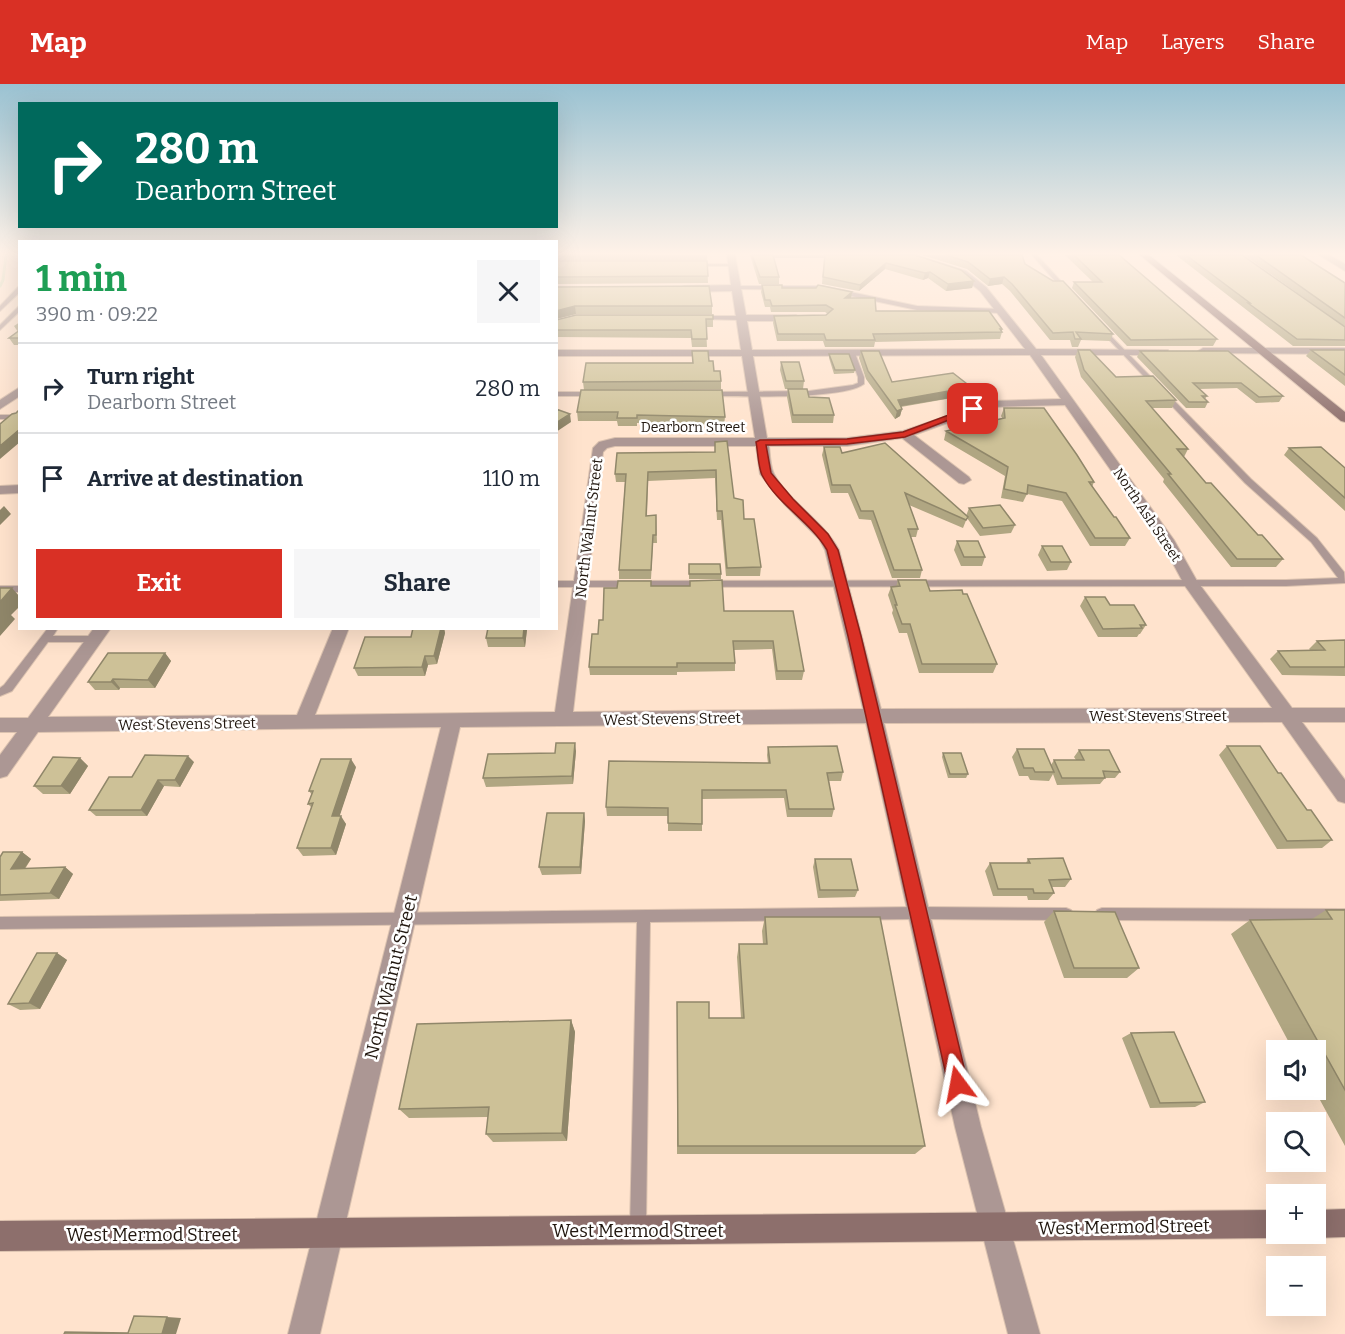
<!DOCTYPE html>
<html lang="en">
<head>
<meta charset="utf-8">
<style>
	body { margin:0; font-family:Bitter,serif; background:#f6f6f7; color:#1f2937; height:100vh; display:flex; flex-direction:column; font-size:22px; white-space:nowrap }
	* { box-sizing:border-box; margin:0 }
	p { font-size:20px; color:#747a83 }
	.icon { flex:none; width:33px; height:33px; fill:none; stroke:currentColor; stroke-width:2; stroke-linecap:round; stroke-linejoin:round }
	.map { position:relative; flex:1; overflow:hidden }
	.side { position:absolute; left:18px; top:156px; width:540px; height:390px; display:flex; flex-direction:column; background:#fff; border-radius:0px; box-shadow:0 6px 24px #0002 }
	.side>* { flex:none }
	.hud { position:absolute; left:18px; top:18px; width:540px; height:126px; border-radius:0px; box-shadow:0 6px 24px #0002; background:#00695c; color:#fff; overflow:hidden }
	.buttons { position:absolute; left:1266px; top:956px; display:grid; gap:12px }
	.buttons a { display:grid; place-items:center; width:60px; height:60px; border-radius:0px; background:#fff; box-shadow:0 6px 24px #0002; font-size:30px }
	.pin { position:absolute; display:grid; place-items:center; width:51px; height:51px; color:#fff; margin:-26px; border-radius:12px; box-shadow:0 3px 9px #0006 }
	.me { position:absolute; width:66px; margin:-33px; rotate:347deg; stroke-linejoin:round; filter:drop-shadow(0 0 4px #0008) }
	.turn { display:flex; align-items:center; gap:21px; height:126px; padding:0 18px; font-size:27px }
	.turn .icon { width:78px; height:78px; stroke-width:2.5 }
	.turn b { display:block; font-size:42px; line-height:51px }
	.round { display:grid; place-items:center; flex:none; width:63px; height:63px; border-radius:0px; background:#f6f6f7 }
	.overview { display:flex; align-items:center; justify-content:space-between; height:102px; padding:0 18px }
	h1 { font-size:36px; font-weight:700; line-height:45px; color:#1e9e55 }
	.cta { display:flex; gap:12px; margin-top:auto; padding:12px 18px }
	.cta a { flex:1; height:69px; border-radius:0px; background:#d93025; color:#fff; font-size:24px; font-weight:700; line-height:69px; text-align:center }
	.cta a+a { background:#f6f6f7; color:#1f2937 }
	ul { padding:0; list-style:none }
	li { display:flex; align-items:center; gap:18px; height:90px; padding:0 18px; border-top:2px solid #e0e1e3 }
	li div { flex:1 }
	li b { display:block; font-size:22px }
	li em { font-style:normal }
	header { display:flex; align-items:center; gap:36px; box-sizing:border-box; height:84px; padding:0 30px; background:#d93025; color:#fff }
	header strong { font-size:28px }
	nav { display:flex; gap:33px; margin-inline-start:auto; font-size:21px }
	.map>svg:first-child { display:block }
</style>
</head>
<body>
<header>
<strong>Map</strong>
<nav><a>Map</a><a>Layers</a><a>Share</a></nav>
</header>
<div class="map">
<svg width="1345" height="1250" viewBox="0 0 1345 1250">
	<rect width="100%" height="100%" fill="#ffe3cd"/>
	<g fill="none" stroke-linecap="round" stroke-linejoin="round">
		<path stroke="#c5d8b1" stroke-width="3" d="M0,202L3,196L6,171"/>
		<defs>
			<path id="lane" d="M1032,171H1037L1068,205V207H1064Z
				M694,180H732L734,181L732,182H692Z
				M737,202H822L917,222L1001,225L1004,227L1001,229L917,226L822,206L735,205Z
				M18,203H20V208L0,227V222Z
				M20,221V227L0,246V241Z
				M700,232H742L745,234L742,236L698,235L697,234Z
				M1101,242L1251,395L1317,454L1344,488L1345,499L1286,502L556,503V497L1286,496L1338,494L1311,458L1245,399L1099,245V243Z
				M852,267L855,269L864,293V300C843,316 740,312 710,312L707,310L710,308L809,307L853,301L858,299V293L849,269Z
				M556,308H595L598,310L595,312H556Z
				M0,331H20V335H0Z
				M0,502H20V508H0Z
				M48,544H58L53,552H95L100,555L95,558H48L12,607L0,612V604L4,601Z
				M919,823L1066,824L1071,826L1073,830L1071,834L1066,836L919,835L650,838L646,1143L644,1149L638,1151L632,1149L630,1143L637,838L0,845V833Z
				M1102,824L1345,825V837L1102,836L1097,834L1095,830L1097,826Z"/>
			<path id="street" d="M727,171H735L746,231H796L801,234L796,237H747L752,266L1025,265L980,207L960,191L900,171H914L966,187L986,203L1036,265L1168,266V270L1164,271H1041L1174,456L1197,497L1292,624H1345V638H1302L1345,696V719L1338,717L1282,638L884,639L981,1043L1040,1250H1008L955,1043L866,639L460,643L320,1250H288L441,643L38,648L7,692L0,694V671L17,648H0V634H28L94,544H111L48,633L297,631L333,544H349L315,631L555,628L593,364L599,358L615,354H755L742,272H556V266H741L732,207L684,208L679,205L684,202L731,201ZM1030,271L1061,315L991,317L903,347L847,354H767L753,272ZM1065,321L1162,459L1185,502L1272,624L881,625L839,466C823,436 788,417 774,390C770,382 770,370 769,362H847L902,354L959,399L964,400L971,396L969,393L914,351L992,323ZM615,362H756L760,390L784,420L819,455L825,466L863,625L573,628L603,368L607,364Z
				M1319,171H1329L1345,180V187Z
				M1203,264H1345V270L1199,269L1198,267Z
				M20,303V312L0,325V316Z
				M20,401V409L0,410V402Z"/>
			<path id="secondary" d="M1140,171H1149L1345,328V338L1341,337Z
				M1345,1125V1153L1316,1154L1306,1150L1316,1149V1126Z
				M1276,1126V1149H1287L1276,1154L0,1167V1137Z"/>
		</defs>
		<use href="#lane" stroke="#dbc2af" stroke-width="2"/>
		<use href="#street" stroke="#dbc2af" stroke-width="2"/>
		<use href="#secondary" stroke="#dbc2af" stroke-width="2"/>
		<use href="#lane" fill="#ac9794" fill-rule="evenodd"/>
		<use href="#street" fill="#ac9794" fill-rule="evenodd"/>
		<use href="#secondary" fill="#8d6f6c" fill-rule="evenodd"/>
	</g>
	<path fill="#b0a682" d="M556,171H707L708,199L556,200Z
		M750,171H915L974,197L972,204L946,207L928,194L923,196L885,185L859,207L822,200L824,174H774L779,193V200H759Z
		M922,171H1022L1025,180L1113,250L1110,257L1081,256L1078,263H1072L1070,256H1050L1010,207L1002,200L988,202L967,185Z
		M1065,171H1119L1217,255L1213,262H1127L1072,204L1074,198H1093Z
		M1176,171H1242L1328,231L1244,171H1301L1345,199V262H1293Z
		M762,201L782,204L852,208L851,214L876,227L1002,245V248L1000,255L875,258L874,263H825L823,257H777L773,239L774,232L826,231L828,230L825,228H771L770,223H765L761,208Z
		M556,203L712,222V230H576L556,235Z
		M713,235V243H706L707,263H692L691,254L556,253V236Z
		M20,238V261H14L9,254L18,248L14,242Z
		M1078,266L1116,293L1176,316L1172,324H1152L1188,365L1184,373L1206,399L1258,451L1283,475L1276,483H1231L1163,398L1164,395L1081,293L1075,273Z
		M1311,266H1345V302L1306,272Z
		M692,267L709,277L714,287L721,297V305L584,306L583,298L693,279Z
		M861,267L892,298L969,311L901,323L902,325L900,332L895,335L866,295L859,274Z
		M1140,267L1283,312L1279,318L1256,319L1237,304L1199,305L1207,312L1205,315L1208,318L1205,324H1186L1137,273Z
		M829,270L855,286L854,289L834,290L829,274Z
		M781,278L804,297L803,305H785L780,286Z
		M788,305L809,313L834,331L833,339H792L787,313Z
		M722,306L725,333L724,341L637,339V342H618L617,337H578L577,328Z
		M1004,324L1094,398L1092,403L1114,433L1130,454L1125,462H1090L1062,417L1027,410L1023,418L1001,414L1005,392L944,356L946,347L1002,334L1001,332Z
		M715,358L734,414L744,435L761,483L760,492H726L721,436H717L715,394L648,397L647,432L656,431L657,459H653L651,495H619V486L625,398H616L615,390L715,368Z
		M824,363L842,369L966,432L969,424L1015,441L1011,449L980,452L967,434L963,444L909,421L918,445L916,453H911L922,486L920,494H892L871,436L859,435L848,409H831L822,371Z
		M1289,364L1345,384V427L1284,371Z
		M957,457L985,473L982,482H961L954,466Z
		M1042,462L1071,478L1067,486L1047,487L1038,471Z
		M689,480L721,490V495H689Z
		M898,496L930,507L997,580L993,589H919L907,549H899L892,529L893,526L888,511L891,503H896Z
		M651,502L724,527H793L804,587L802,596H776L772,565L734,566L735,579V587L677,588V591H590L589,583L598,550L603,536L617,504Z
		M1085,513L1110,521L1146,541L1140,550H1139L1137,553H1098L1080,522Z
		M413,544H444L445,549L437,580L428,581L425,592H358L354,584L411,553Z
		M488,544H527L525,563H488L486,554Z
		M1345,556V592L1282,591L1270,575L1278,567L1310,566L1309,565L1317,557Z
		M165,569L171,577L155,604H120L119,606H95L88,598Z
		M1227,662L1278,689L1307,726L1332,756L1322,764L1277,765L1219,671Z
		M768,663L843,688L841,697H829L834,725L832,733H787L784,714L702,715V747H668V732H607L606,723L768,679L767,671Z
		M1017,665L1051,681L1054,676H1076L1074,673L1079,666L1120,688L1115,694H1105L1100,700L1057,701L1053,690L1049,697L1030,696L1028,692H1019L1012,673Z
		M576,667L573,700L486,703L483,694L555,669Z
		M943,669L968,690L966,694H948L942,673Z
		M80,674L88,682L70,710H43L34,702Z
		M194,678L180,703L164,702L147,732H96L89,726L132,693Z
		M356,683L339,732L346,740L336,771L303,772L297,764L312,724L308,720L312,711L309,707Z
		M584,729L585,737L581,790L542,791L539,783Z
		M22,768L31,775L25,785L65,783L73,790L59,815L0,817V773Z
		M815,775L858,806L855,813L818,814L813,783Z
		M1028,775L1071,795L1065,803H1052L1054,809L1048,816H1028L1027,812H993L985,787L990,779H1026Z
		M1326,826H1345V1062L1314,1005H1316V966H1293L1231,850L1250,836L1312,835Z
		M1054,827L1139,884L1127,894H1064L1044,838Z
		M765,833L925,1062L915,1070H677V918L709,934H741L737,873L739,860H763L762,847Z
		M57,869L67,876L40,925L20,926L8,920Z
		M571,936L575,948L567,1057L493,1058L486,1050L488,1033L409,1034L399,1025Z
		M1131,949L1205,1018L1195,1023L1150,1024L1122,954Z"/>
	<path fill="#90876a" d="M886,179L885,185L859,207L860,201Z
		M930,188L928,194L923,196L925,189Z
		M1004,193L1002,200L988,202L990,195Z
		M974,197L972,204L946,207L948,200Z
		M852,208L851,214H845Z
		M575,222L576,230L556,235V227Z
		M971,303L969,311L896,323L898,316Z
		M902,325L900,332L895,335L897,327Z
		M570,330L571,338L556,348V339Z
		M20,345V358L0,375V362Z
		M557,372L558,380L556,388V374Z
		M4,422L11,430L0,441V426Z
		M12,504L20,513V522L11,531L15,535L0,552V518Z
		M441,544H444L445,549L437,580L434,572Z
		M524,544H527V546L525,563L523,554Z
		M165,569L171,577L155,604L148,596Z
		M425,572L428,581L425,592L422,583Z
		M113,595L120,604L119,606L111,598Z
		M575,659L576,667L573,700L572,692Z
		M188,672L194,678L180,703L175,696Z
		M80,674L88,682L70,710L61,702Z
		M351,675L356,683L337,740L332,732Z
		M158,696L164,702L147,732L141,726Z
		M584,729L585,737L581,790L580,783Z
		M341,732L346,740L336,771L331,764Z
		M22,768L31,775L20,791L11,785Z
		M65,783L73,790L59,815L50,809Z
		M57,869L67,876L40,925L29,919Z
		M571,936L575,948L567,1057L562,1049Z
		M167,1233L181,1234L176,1250H178H162Z"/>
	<path fill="#cdc197" stroke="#90876a" stroke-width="1.5" d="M556,171H647L556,172Z
		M752,171H773L779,193H760Z
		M825,171H915L961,186L974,197L948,200L930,188L925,189L886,179L860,201L823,193Z
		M946,171H1022L1025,180L1053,197H1063L1113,250L1076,248L1081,255H1075L1073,248L1053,249L1012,200L1004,193L990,195L968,178Z
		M1074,171H1119L1217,255L1131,256L1074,198H1102Z
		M1186,171H1242L1345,243V256L1297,255L1248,219H1250Z
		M1256,171H1301L1345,199V234Z
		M556,177H707L708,192L556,193Z
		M762,201H782V204H816L818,201L823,202L852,208L845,214H875L876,227H989L1002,245H1000L1002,248L873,250L875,256H826L824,250H778L774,232L826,231L833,225L826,221L772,222L770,216H765Z
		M709,202L712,222H575L556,227V203Z
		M576,231H713V235H706L707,255H692L691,246H556V236Z
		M20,246V254H9Z
		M1078,266H1090L1116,293L1153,292L1176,316L1146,317L1188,365H1177L1206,399H1211L1258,451H1262L1283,475H1237L1168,390H1171L1084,286Z
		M1311,266H1345V291Z
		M692,267H708L709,277H713L714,287H720L721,297L583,298L586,279H693Z
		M861,267H879L892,298L953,289L971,303L898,316L902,325L897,327L868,287Z
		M1140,267H1228L1283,312L1259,313L1241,299H1193L1207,312H1202L1208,318H1189Z
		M829,270H849L855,286H835Z
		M781,278H799L804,297H786Z
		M788,305H807L809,313L829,314L834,331H793Z
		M581,306H722L725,333L637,331V334H617L618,328H577Z
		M1004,324H1044L1077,371L1094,398H1089L1114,433H1116L1130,454H1095L1066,409L1028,401L1027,410L1004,405L1008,383L946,347L1005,334Z
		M20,325V345L0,362V340L12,330L16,329Z
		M556,325L570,330L556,339Z
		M727,357L734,414L743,416L744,435H754L761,483L727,484L722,427H717L716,386L648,388L646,432L656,431V451H653L651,486H619L626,390H615L617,369L715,368V358Z
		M885,359L968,433L966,436L905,409L918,445H908L922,486H894L873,427H861L850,401H832L824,363H840L842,369Z
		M1321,363L1345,384V414L1289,364Z
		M1000,421L1015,441L983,444L969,424Z
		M957,457H978L985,473H964Z
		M1042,462H1062L1071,478H1051Z
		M689,480H720L721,490H689Z
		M722,496L724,527H793L804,587H777L773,557H733L735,579H677V583H589L592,550H598L599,536H603L604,504H617L618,497H651V502H690V497Z
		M898,496H926L930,507L962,506L963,510H967L997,580H922L910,540H902L895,521H897L891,503L900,502Z
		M0,504H12L0,518Z
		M1085,513H1105L1110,521H1134L1146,541H1140L1142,544L1103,545Z
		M413,544H441L434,572H425L422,583L354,584L365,553H411Z
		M488,544H524L523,554H486Z
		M1345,556V583H1290L1278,567L1325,566L1317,557Z
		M108,569H165L148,596L113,595L111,598H88Z
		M556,659H575L572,692L483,694L488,670L555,669Z
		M837,662L843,688L827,689L834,725H789L786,706H702V740L668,739V724L606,723L609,677L770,679L768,663Z
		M1227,662H1260L1278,689H1281L1307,726H1311L1332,756L1287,757Z
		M1017,665H1044L1054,688H1035L1033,684H1024Z
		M1079,666H1109L1120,688L1103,687L1105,694H1062L1054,676H1084Z
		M943,669H961L968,690H950Z
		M145,671L188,672L175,696H158L141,726H89L109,693H132Z
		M53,673L80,674L61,702H34Z
		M321,675H351L332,732H341L331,764H297L313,719L308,720L313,707H309Z
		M547,729H584L580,783H539Z
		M3,768H22L11,785L65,783L50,809L0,811V773Z
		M1063,774L1071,795L1049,796L1054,809H1034L1033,805H998L990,779H1030L1028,775Z
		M815,775H851L858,806H820Z
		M1326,826H1345V1006L1250,836L1332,835Z
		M1054,827L1115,828L1139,884H1074Z
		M765,833H880L925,1062H678L677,918H709V934H744L739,860H767Z
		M37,869H57L29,919L8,920Z
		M571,936L562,1049L486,1050L489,1023L399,1025L417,940Z
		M1174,948L1205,1018L1160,1019L1131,949Z
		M134,1232L167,1233L162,1250H169H64L65,1248L128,1249Z"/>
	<linearGradient id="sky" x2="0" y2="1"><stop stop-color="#9ac2d2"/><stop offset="0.49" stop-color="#fff2e8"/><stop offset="1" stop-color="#fff2e8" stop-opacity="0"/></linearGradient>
	<rect width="1345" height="346" fill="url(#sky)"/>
	<path fill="#d93025" stroke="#8d1f18" stroke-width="1.5" d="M970,323L977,325L905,353L847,360L766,361L771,389L793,415L828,450L838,466L861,552L968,1000L965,1007L958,1010L951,1007L948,1000L848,552L827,466C810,437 777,420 762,391C758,382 758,368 756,358L760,356L847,355L903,348Z"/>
	<g text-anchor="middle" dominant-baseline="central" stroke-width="5" stroke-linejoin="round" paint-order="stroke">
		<g font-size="14" fill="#21170f" stroke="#fff">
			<text x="693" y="343">Dearborn Street</text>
			<text transform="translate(1147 431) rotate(56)">North Ash Street</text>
		</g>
		<g font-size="15" fill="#21170f" stroke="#fff">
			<text transform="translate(589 444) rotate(-83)">North Walnut Street</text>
			<text x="1158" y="632">West Stevens Street</text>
			<text transform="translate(672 635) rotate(-1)">West Stevens Street</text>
			<text transform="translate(187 640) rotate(-1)">West Stevens Street</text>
		</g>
		<g font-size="18" fill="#21170f" stroke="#fff">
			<text transform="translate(391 893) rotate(-76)">North Walnut Street</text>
			<text transform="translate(1124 1143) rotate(-1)">West Mermod Street</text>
			<text x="638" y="1147">West Mermod Street</text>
			<text x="152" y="1151">West Mermod Street</text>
		</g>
	</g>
</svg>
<div class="buttons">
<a><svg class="icon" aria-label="sound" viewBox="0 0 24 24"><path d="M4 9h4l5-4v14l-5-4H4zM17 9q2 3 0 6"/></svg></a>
<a><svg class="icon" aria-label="search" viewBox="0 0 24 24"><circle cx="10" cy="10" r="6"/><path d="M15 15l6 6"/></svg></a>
<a>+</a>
<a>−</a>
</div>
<div class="pin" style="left:973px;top:325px;background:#d93025"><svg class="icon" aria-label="arrive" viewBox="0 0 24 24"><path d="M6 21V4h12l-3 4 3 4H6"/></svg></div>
<svg class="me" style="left:958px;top:1000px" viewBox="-20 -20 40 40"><path d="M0-17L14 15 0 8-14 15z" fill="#d93025" stroke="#fff" stroke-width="4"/></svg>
<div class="hud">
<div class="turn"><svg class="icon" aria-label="right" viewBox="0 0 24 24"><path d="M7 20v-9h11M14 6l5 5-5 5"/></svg><div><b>280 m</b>Dearborn Street</div></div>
</div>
<section class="side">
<div class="overview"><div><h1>1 min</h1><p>390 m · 09:22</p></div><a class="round"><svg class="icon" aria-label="close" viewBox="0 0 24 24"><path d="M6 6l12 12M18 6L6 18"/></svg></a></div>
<ul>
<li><svg class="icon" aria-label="right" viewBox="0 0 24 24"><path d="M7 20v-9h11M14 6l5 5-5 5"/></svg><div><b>Turn right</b><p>Dearborn Street</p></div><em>280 m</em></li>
<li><svg class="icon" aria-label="arrive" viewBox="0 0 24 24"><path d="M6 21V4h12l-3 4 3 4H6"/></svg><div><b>Arrive at destination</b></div><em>110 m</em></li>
</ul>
<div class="cta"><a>Exit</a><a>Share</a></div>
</section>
</div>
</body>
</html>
